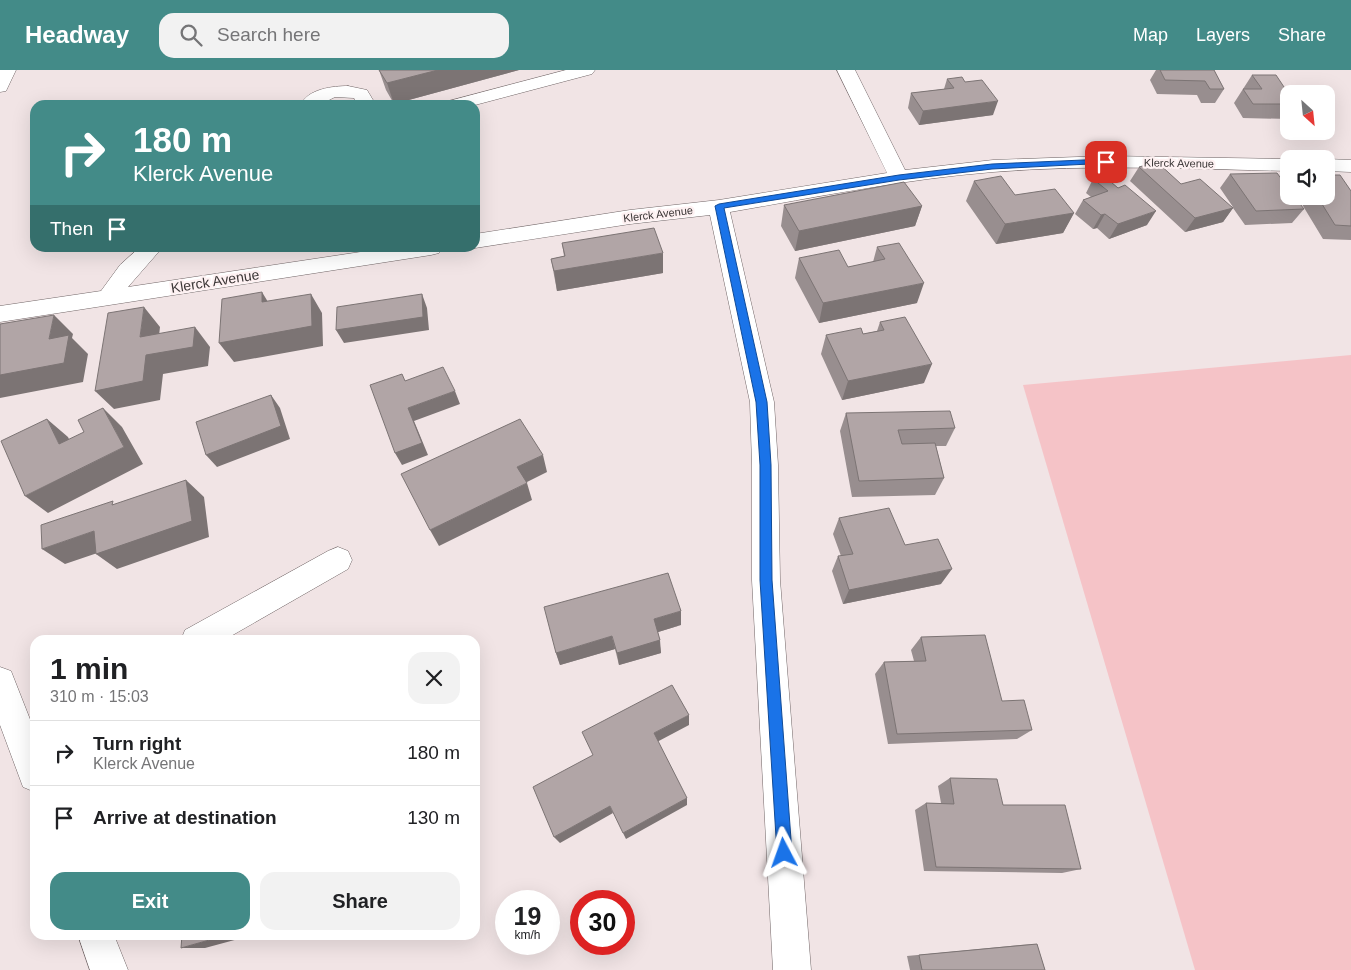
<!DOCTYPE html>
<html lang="en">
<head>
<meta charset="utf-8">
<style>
	body { margin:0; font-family:Helvetica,sans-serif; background:#f2f2f2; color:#202124; height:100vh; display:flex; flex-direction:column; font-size:19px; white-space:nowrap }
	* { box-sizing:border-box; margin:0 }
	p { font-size:16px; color:#757577 }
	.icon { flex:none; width:28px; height:28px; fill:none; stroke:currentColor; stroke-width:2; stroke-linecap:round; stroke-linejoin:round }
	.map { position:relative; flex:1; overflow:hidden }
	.panel { position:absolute; left:30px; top:565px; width:450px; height:305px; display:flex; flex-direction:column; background:#fff; border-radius:15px; box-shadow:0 5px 20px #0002 }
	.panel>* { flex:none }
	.banner { position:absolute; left:30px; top:30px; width:450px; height:152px; border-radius:15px; box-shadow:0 5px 20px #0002; background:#438b88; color:#fff; overflow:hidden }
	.needle { width:32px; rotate:153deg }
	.buttons { position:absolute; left:1280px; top:15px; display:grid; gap:10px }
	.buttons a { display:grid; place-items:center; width:55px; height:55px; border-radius:10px; background:#fff; box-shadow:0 5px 20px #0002; font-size:25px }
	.speed { position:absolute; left:495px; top:820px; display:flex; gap:10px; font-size:25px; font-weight:700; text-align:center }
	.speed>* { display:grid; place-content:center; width:65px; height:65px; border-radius:50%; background:#fff; box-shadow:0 5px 20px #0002; line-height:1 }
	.speed small { font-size:12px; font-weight:400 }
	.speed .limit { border:8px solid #d22; background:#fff; color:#111 }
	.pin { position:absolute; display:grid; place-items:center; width:42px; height:42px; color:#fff; margin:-21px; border-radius:10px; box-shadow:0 2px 8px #0006 }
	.me { position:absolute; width:55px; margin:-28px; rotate:356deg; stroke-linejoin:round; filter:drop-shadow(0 0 4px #0008) }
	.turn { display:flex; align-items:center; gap:18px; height:105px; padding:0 20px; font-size:22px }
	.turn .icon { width:65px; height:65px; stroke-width:2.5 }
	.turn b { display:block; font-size:35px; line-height:42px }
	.then { display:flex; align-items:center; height:48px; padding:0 20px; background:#0003; gap:10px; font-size:19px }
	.round { display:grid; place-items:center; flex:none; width:52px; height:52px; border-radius:15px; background:#f2f2f2 }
	.overview { display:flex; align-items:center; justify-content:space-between; height:85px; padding:0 20px }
	h1 { font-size:30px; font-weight:700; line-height:38px }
	.button { display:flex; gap:10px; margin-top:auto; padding:10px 20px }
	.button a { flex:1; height:58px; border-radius:15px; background:#438b88; color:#fff; font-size:20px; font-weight:700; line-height:58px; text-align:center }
	.button a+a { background:#f2f2f2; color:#202124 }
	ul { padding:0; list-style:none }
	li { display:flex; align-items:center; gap:15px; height:65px; padding:0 20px; border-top:1px solid #e0e0e0 }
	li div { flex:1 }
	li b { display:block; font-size:19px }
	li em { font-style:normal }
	header { display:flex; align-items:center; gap:30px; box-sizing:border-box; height:70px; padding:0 25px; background:#438b88; color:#fff }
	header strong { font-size:24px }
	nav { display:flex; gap:28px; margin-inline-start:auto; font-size:18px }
	.search { width:350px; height:45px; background:#f2f2f2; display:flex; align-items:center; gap:12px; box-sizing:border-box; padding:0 18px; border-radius:15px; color:#757577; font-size:19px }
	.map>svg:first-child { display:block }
</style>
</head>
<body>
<header>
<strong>Headway</strong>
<div class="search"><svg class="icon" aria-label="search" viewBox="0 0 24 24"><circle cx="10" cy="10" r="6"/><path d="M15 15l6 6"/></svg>Search here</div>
<nav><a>Map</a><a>Layers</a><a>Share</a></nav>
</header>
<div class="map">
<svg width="1351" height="900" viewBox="0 0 1351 900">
	<rect width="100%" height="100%" fill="#f1e4e5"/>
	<path fill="#f5c3c7" d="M1351,285V900H1195L1023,315Z"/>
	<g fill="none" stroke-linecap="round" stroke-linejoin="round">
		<defs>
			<path id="minor" d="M0,0H16L6,21L0,22Z
				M566,0H595L592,4L475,35H446L449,31Z
				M837,0H855L905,100L993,90L1106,86L1289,89V101C1190,99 1091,94 993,102C905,109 817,127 730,142L774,332L778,395L780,510L811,900H773L752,510V395L750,332L710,145L630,154L475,178H473H475V164L630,140L719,130L887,103Z
				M348,16L367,20L376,35H358L354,28L335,27L319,35H301C307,19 333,16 348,16Z
				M1326,89L1351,90V102L1326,101Z
				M139,178H162L128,217L387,178H442L439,183L431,185L0,252V236L101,221L120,195Z
				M338,477L348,481L352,490L348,499L224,570H181L185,560L328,481Z
				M0,597L11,601L35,662V722L23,717L0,655Z
				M78,865H114L128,900H90Z"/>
		</defs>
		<use href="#minor" stroke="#716667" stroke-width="1"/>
		<use href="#minor" fill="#fff" fill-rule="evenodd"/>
	</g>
	<path fill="#988e8f" d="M379,0H519L394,34L386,20Z
		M1156,0H1214L1224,19L1215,33H1201L1197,25L1157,24L1150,10Z
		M1252,5L1286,20L1289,24V49L1243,48L1234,33Z
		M947,9L965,12L993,45L919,55L908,38L911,23L944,19Z
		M1139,97L1181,114L1233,137L1220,118L1230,104L1304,139L1292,153L1245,155L1233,138L1223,152L1185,162L1130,111Z
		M1104,106L1147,155L1109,169L1097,158L1093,159L1075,144L1083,130L1091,127L1086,123L1093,109Z
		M974,111L1015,125L1074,143L1063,163L996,174L966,131Z
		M1351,121V170L1323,169L1297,126H1326Z
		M784,135L922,136L915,156L795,181L781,156Z
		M562,173L663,203L557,221L551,189L564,186Z
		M877,177L917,233L819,253L795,208L799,188L848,197L873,192Z
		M880,252L924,313L842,330L821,284L826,265L863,264L877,261Z
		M846,343L955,358L946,376H936L944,408L935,425L852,427L840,361Z
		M839,448L905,475L941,514L843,534L832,501L838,486H841L833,464Z
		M681,555L658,562L661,583L619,595L615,579L560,595L556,583Z
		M921,567L1002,631L1032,660L1017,669L888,674L875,604L884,592L914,591L911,580Z
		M950,708L1003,735L1081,799L1062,803L924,801L915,740L926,733H941L938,716Z
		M1037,874L1045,900H910L907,886L1020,875Z"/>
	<path fill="#7c7474" d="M438,0H519L394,34L387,13Z
		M998,31L993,45L919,55L923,41Z
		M922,136L915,156L795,181L799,161Z
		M1233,138L1223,152L1185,162L1195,148Z
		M1156,141L1147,155L1109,169L1118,154Z
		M1074,143L1063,163L996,174L1005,154Z
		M1105,144L1097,158L1093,159L1101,145Z
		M663,183V203L557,221L554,201Z
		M924,213L917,233L819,253L823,233Z
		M262,222L274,242L262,232Z
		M311,224L322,243L323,276L234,292L219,273Z
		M422,224L427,238L429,260L344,273L336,260Z
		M144,237L160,257L157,283L195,257L210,277L208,296L163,304L160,330L114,339L95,321L146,285L140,267Z
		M54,245L73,264L72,268L88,284L83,312L0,328V305L49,269Z
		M932,294L924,313L842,330L848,311Z
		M455,321L460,334L414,351L428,385L402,395L395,383L408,338Z
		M271,325L280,338L290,369L217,397L206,385Z
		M103,338L122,357L143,394L48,443L25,426L124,377Z
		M47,349L68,367L80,392L59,374Z
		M543,385L547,402L523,414L517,397Z
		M186,410L204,427L209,467L117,499L96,484Z
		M527,413L532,430L439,476L430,460Z
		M94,461L115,477L65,494L42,479Z
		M952,499L941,514L843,534L849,520Z
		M681,541V555L655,563L654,549Z
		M612,566L615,579L560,595L556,583Z
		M660,570L661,583L619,595L617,583Z
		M689,645V655L655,673L654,663Z
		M687,728V735L626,769L623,763Z
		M610,736L613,743L560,773L554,767Z
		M227,865H253L205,878H181Z"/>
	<path fill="#b1a5a6" stroke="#7c7474" d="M379,0H438L387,13Z
		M1160,0H1214L1224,19H1210L1205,11L1165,10Z
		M1252,5H1276L1286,20H1301L1303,24H1289V34H1253L1243,19H1262Z
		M962,7L965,12L982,10L998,31L923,41L911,23L954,18L947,9Z
		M1157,92L1181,114L1200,109L1233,138L1195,148L1139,97Z
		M1277,103L1289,119V126H1294L1304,139L1256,141L1230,104Z
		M1326,105H1340L1351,121V156L1335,155L1317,126H1326Z
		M1001,106L1015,125L1055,119L1074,143L1005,154L974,111Z
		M1104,106L1118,118L1125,115L1156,141L1118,154L1105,144L1101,145L1083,130L1108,121L1093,109Z
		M904,112L922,136L799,161L784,135Z
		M654,158L663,183L554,201L551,189L565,186L562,173Z
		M899,173L924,213L823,233L799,188L839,180L848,197L885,189L877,177Z
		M262,222V232L311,224L312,256L219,273L222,229Z
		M422,224L423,247L336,260L337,237Z
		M144,237L140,267L195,257L193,277L146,285L143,311L95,321L108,243Z
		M54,245L49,269L69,265L64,293L0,305V254Z
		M905,247L932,294L848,311L826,265L861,258L863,264L884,260L880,252Z
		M443,297L455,321L408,338L422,373L395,383L370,315L402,304L405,311Z
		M271,325L281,356L206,385L196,352Z
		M103,338L124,377L25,426L1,371L47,349L59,374L84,362L78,350Z
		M950,341L955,358L898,360L902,374L935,373L944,408L859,411L846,343Z
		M520,349L543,385L517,397L527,413L430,460L401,404Z
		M186,410L192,451L96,484L94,461L42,479L41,455L113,431L112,435Z
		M889,438L905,475L938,469L952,499L849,520L838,486L853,484L839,448Z
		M668,503L681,541L654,549L660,570L617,583L612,566L556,583L544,537Z
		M985,565L1002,631L1024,630L1032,660L897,664L884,592L926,591L921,567Z
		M418,566L421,570H411Z
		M672,615L689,645L654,663L687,728L623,763L610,736L554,767L533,717L593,685L582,662Z
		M950,708L997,709L1003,735H1065L1081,799L936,797L926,733L954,734Z
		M182,865H227L181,878Z
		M1037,874L1045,900H922L919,885Z"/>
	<path fill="#1a73e8" stroke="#114b97" d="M1106,89L1110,92L1109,93L992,99L899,110L724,138L767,332L771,395L772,510L792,783L789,788L784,790L779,788L777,783L760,510V395L756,332L715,136L719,134L899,105L992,94Z"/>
	<g text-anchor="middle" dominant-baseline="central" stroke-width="4.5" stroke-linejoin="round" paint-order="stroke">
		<g font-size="11" fill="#3b3636" stroke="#fef1f2">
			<text transform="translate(1179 93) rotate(1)">Klerck Avenue</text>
			<text transform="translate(658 144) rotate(-7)">Klerck Avenue</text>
		</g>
		<g font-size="14" fill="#3b3636" stroke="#fef1f2">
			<text transform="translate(215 211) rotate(-9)">Klerck Avenue</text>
		</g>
	</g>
</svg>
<div class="buttons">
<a><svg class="needle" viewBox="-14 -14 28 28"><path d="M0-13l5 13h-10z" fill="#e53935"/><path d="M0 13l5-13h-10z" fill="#757577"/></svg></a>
<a><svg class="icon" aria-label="sound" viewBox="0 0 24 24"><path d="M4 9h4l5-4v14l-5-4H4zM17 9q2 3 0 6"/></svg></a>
</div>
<div class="speed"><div>19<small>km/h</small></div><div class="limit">30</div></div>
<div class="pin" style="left:1106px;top:92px;background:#d93025"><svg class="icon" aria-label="arrive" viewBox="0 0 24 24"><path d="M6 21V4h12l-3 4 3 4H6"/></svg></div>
<svg class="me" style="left:784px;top:783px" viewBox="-20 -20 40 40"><path d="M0-17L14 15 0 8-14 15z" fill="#1a73e8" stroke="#fff" stroke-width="4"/></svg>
<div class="banner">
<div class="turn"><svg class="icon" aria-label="right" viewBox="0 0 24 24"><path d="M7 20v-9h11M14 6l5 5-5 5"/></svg><div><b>180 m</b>Klerck Avenue</div></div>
<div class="then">Then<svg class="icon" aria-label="arrive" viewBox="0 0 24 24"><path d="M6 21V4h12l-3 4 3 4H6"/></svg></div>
</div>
<section class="panel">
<div class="overview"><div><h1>1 min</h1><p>310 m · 15:03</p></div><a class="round"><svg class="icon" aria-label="close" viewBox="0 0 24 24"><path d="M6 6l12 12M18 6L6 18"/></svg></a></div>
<ul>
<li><svg class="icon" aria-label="right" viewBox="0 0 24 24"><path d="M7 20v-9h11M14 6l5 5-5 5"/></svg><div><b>Turn right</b><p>Klerck Avenue</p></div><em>180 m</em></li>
<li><svg class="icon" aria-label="arrive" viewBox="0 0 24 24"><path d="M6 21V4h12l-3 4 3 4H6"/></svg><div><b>Arrive at destination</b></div><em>130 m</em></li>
</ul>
<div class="button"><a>Exit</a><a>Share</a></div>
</section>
</div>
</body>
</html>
